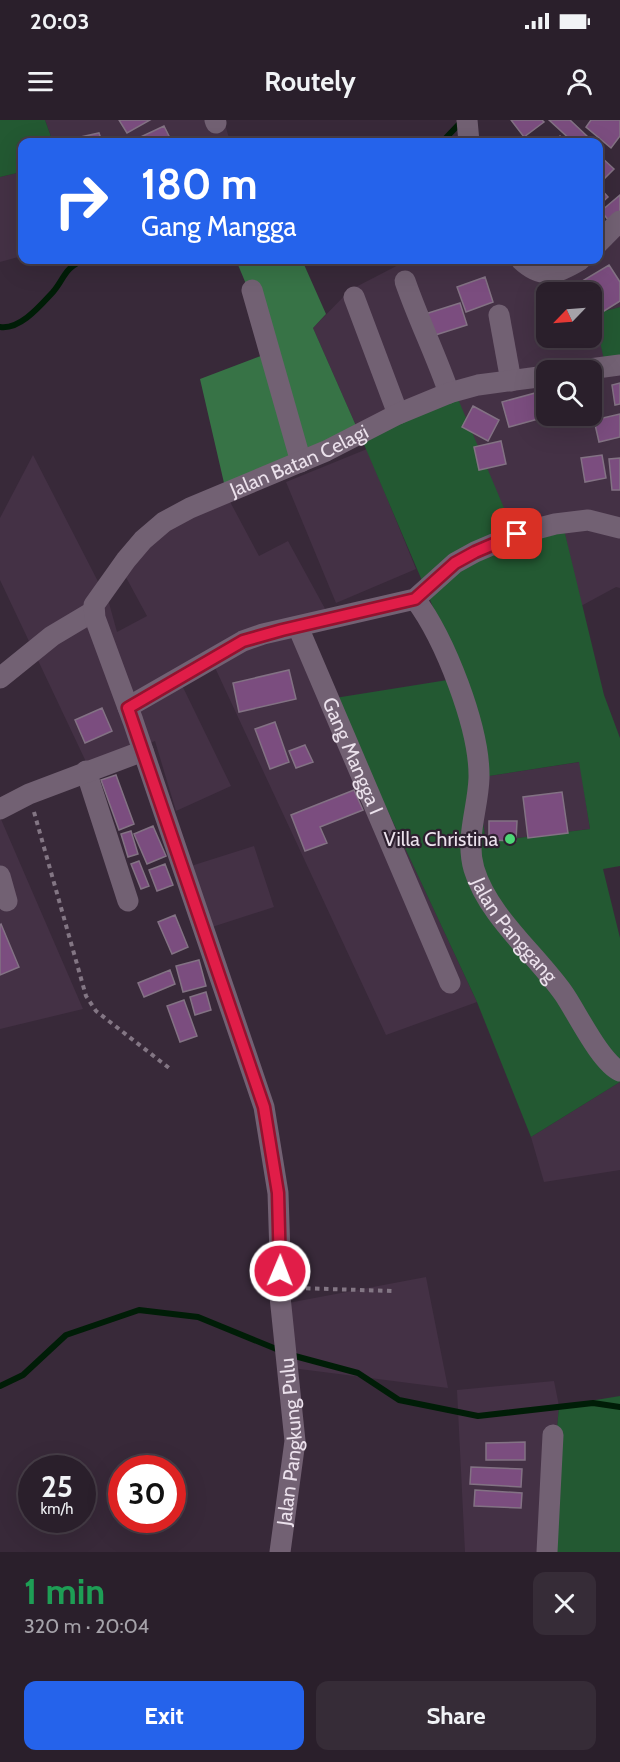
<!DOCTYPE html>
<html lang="en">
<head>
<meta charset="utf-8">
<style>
	body { margin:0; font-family:Cabin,sans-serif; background:#362c37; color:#f1f3f6; height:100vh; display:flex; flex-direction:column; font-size:22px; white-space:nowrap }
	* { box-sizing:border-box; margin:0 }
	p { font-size:20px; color:#a5a2a9 }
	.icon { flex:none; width:33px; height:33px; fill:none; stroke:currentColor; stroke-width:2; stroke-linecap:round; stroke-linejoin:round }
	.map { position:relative; height:1432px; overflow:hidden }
	.details { display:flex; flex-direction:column; background:#2a1f2b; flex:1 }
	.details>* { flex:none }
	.top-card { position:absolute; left:18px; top:18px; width:585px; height:126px; border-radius:12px; box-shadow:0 6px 24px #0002,0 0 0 2px #463d47; background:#2563eb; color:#fff; overflow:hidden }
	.needle { width:39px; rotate:245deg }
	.fabs { position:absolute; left:536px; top:162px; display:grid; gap:12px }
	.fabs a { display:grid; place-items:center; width:66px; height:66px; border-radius:12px; background:#2a1f2b; box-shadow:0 6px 24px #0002,0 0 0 2px #463d47; font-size:30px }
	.speed { position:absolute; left:18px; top:1335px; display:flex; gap:12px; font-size:30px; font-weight:700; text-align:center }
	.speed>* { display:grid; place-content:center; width:78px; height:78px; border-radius:50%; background:#2a1f2b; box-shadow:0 6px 24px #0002,0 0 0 2px #463d47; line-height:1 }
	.speed small { font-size:15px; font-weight:400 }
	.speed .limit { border:9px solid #d22; background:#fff; color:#111 }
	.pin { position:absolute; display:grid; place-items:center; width:51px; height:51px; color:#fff; margin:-26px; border-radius:12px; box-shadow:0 3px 9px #0006 }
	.me { position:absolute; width:66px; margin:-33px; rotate:1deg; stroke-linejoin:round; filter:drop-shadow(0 0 4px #0008) }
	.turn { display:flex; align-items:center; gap:21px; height:126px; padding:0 24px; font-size:27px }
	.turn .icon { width:78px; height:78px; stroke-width:2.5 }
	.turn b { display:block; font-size:42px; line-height:51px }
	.round { display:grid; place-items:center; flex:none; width:63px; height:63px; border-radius:12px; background:#362c37 }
	.headline { display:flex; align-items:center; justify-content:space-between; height:102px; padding:0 24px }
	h1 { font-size:36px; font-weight:700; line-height:45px; color:#1e9e55 }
	.primary-button { display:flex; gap:12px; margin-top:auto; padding:12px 24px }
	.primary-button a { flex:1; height:69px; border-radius:12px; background:#2563eb; color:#fff; font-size:24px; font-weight:700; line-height:69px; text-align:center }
	.primary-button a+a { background:#362c37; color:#f1f3f6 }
	.status { display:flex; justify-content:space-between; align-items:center; height:42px; padding:0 30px; background:#2a1f2b; direction:ltr }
	.status svg { height:16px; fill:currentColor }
	header { display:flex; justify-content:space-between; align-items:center; height:78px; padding:0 24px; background:#2a1f2b; font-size:27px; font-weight:700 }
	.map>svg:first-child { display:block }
</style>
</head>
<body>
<div class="status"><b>20:03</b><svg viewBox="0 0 49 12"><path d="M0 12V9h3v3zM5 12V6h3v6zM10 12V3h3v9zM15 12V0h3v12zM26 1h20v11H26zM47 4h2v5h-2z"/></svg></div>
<header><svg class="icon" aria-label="menu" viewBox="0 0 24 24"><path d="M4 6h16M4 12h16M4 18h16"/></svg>Routely<svg class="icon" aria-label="person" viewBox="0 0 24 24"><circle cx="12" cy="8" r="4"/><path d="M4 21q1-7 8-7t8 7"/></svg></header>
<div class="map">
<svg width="620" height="1432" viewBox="0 0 620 1432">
	<rect width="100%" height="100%" fill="#382939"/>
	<path fill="#443145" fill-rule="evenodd" d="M45,0H224L230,22H53Z
		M17,53L22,74V136L0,142V57Z
		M620,106V187L594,194L620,242V468L616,467L581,486L561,397L515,414L357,308L313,208L350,170L408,140H534L555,147L583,140H598L599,126ZM546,172H591V218H546ZM546,250H591V296H546Z
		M367,329L416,449L336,483L286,362Z
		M33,335L109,483L117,512L147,496L115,437L227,376L259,436L288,421L329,496H297L477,882L386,915L211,539L178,557L231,666L176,691L155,621L88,646L0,460V398Z
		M580,642L590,709L486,722L476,658Z
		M0,697L83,889L0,909Z
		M254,726L274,787L209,808L191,746Z
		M620,962V1050L544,1062L531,1017Z
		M426,1157L448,1268L284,1247L288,1183Z
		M554,1261L559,1286L546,1432H465L457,1270Z"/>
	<path fill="#235932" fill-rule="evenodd" d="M0,0H45L53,22H22V74L17,53L0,57Z
		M620,187V242L604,240L594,194Z
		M453,267L515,414L561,397L604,575L620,618V746L603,749L620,818V962L531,1017L477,882L335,578L460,558L429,477L357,308ZM579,642L590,709L486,722L476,658Z
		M620,1276V1432H546L559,1286Z"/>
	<path fill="#377346" d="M236,140H302L326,194L313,208L357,308L227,376L200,259L274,231Z"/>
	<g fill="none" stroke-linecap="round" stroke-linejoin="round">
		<path stroke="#001d07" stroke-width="6" d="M442,22L462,1
			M0,207C20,210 40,186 53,172C65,158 64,147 85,140
			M0,1266L23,1255L66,1215L139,1190L198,1197L291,1235L358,1253L399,1280L478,1296L593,1283L620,1287"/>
	</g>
	<path fill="#7b4d7f" stroke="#837284" stroke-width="1.5" d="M119,0H150L127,13Z
		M511,0H542L544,2L524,17Z
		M549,0H570L588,17L583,22H573Z
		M591,0H620V16L611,28L586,7Z
		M164,6L172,22H130Z
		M99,13L102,22H58Z
		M560,16L566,22H553Z
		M600,36L614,49L601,62L598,60V38Z
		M598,66L608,77L598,86Z
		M620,75V92L609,101L601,91Z
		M609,145L620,162V181L593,198L591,172H578L574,166Z
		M485,157L493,182L466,192L457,167Z
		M460,183L467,205L429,217L422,195Z
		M620,263V284L615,285L612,265Z
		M546,270V296H549L509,307L502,282Z
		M473,286L499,300L488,321L462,307Z
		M620,294V317L599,322L594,300Z
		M501,321L506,344L479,350L474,327Z
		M602,335L606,358L585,362L581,338Z
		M620,338V370H612L609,339Z
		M289,550L296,579L239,592L233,563Z
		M102,588L112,611L85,623L75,600Z
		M275,602L289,642L270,649L255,609Z
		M305,625L313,642L296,648L289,631Z
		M116,655L134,704L119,710L101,660Z
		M354,670L363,690L320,707L327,723L305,731L291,695Z
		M562,672L568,713L528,718L523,677Z
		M489,701H517L516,721L489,720Z
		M153,706L166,736L147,744L134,714Z
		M131,711L138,734L128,737L121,714Z
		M139,741L149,766L141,769L131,744Z
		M165,744L173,765L157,771L149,750Z
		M175,795L188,827L172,834L158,802Z
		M1,804L19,847L0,855V805Z
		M199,840L206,866L183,872L176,846Z
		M170,850L175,864L144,877L138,863Z
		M206,872L211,890L195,895L190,877Z
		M184,880L197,916L180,922L167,886Z
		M525,1322V1340H486V1323Z
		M471,1347L522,1349L521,1367L470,1364Z
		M475,1370L522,1373L521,1388L474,1386Z"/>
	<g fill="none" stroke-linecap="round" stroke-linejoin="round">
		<path stroke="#837684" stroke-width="4" stroke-dasharray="4.5 4.5" stroke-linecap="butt" d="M34,692L86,876L96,891L169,948
			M297,1168L392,1171"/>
		<g stroke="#726173" stroke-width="21">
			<path d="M215,0L216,3"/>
			<path d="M467,0L469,22"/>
			<path d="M598,123L620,101"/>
			<path d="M521,140C542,160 557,154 580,140"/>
			<path d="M405,161C418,199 436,235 449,273"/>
			<path d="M252,170L301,342"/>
			<path d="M354,177L398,294"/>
			<path d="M499,195L511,261"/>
			<path d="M582,250L620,245"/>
			<path id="s1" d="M415,479C445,519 480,608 479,658C478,689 465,718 474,749C488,796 536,834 564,874C577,893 601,943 620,951"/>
			<path id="s2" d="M298,507L450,863"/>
			<path d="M0,558L52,516L94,491"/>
			<path d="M128,587L243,521L263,514L415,479L455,443L475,432L517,414L555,404L588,400L620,408"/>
			<path d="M86,651L128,781"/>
			<path d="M0,689L29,674L143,631"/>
			<path d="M0,756L7,781"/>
			<path id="s3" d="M280,1432L295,1321L279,1167L280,1135L278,1073L264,987L133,601L95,498L94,485L126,440L143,420L164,402L190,388L326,331L398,294L449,273L478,265L546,256"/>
			<path d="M547,1432L553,1315"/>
		</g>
	</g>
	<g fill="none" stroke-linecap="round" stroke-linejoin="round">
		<defs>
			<path id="route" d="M280,1151L278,1073L264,987L128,588L243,521L282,510L415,479L455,443L475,432L517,414"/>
		</defs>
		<use href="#route" stroke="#92132f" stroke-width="15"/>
		<use href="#route" stroke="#e11d48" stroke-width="10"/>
	</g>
	<circle fill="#4dd676" stroke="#2d1f2f" stroke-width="2" cx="510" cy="719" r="6"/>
	<g text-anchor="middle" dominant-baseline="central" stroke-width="4.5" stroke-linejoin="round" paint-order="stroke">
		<g font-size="20" fill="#ebe1ec" stroke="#2d1f2f">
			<text stroke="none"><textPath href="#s3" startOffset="1236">Jalan Batan Celagi</textPath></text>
			<text stroke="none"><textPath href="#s2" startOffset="140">Gang Mangga I</textPath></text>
			<text stroke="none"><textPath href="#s1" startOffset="358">Jalan Panggang</textPath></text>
			<text stroke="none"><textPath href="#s3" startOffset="111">Jalan Pangkung Pulu</textPath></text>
		</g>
		<g font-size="20" fill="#ebe1ec" stroke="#2d1f2f" text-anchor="end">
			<text x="498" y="719">Villa Christina</text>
		</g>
	</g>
</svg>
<div class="fabs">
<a><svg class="needle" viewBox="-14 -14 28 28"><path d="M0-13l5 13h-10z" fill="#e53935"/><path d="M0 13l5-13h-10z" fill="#a5a2a9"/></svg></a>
<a><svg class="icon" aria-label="search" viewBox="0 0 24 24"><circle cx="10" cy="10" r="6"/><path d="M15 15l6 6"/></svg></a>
</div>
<div class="speed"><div>25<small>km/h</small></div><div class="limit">30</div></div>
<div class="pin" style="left:517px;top:414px;background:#d93025"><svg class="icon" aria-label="arrive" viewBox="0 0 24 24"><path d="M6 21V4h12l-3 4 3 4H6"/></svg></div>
<svg class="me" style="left:280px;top:1151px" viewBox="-20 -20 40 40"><circle r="17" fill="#e11d48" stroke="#fff" stroke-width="3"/><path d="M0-11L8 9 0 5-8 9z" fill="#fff"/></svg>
<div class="top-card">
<div class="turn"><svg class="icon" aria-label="right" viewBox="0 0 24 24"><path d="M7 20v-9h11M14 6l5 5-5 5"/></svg><div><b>180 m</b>Gang Mangga</div></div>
</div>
</div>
<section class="details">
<div class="headline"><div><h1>1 min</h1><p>320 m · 20:04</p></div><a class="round"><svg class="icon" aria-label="close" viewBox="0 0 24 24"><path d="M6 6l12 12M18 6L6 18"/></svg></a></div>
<div class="primary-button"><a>Exit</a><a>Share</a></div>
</section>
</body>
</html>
